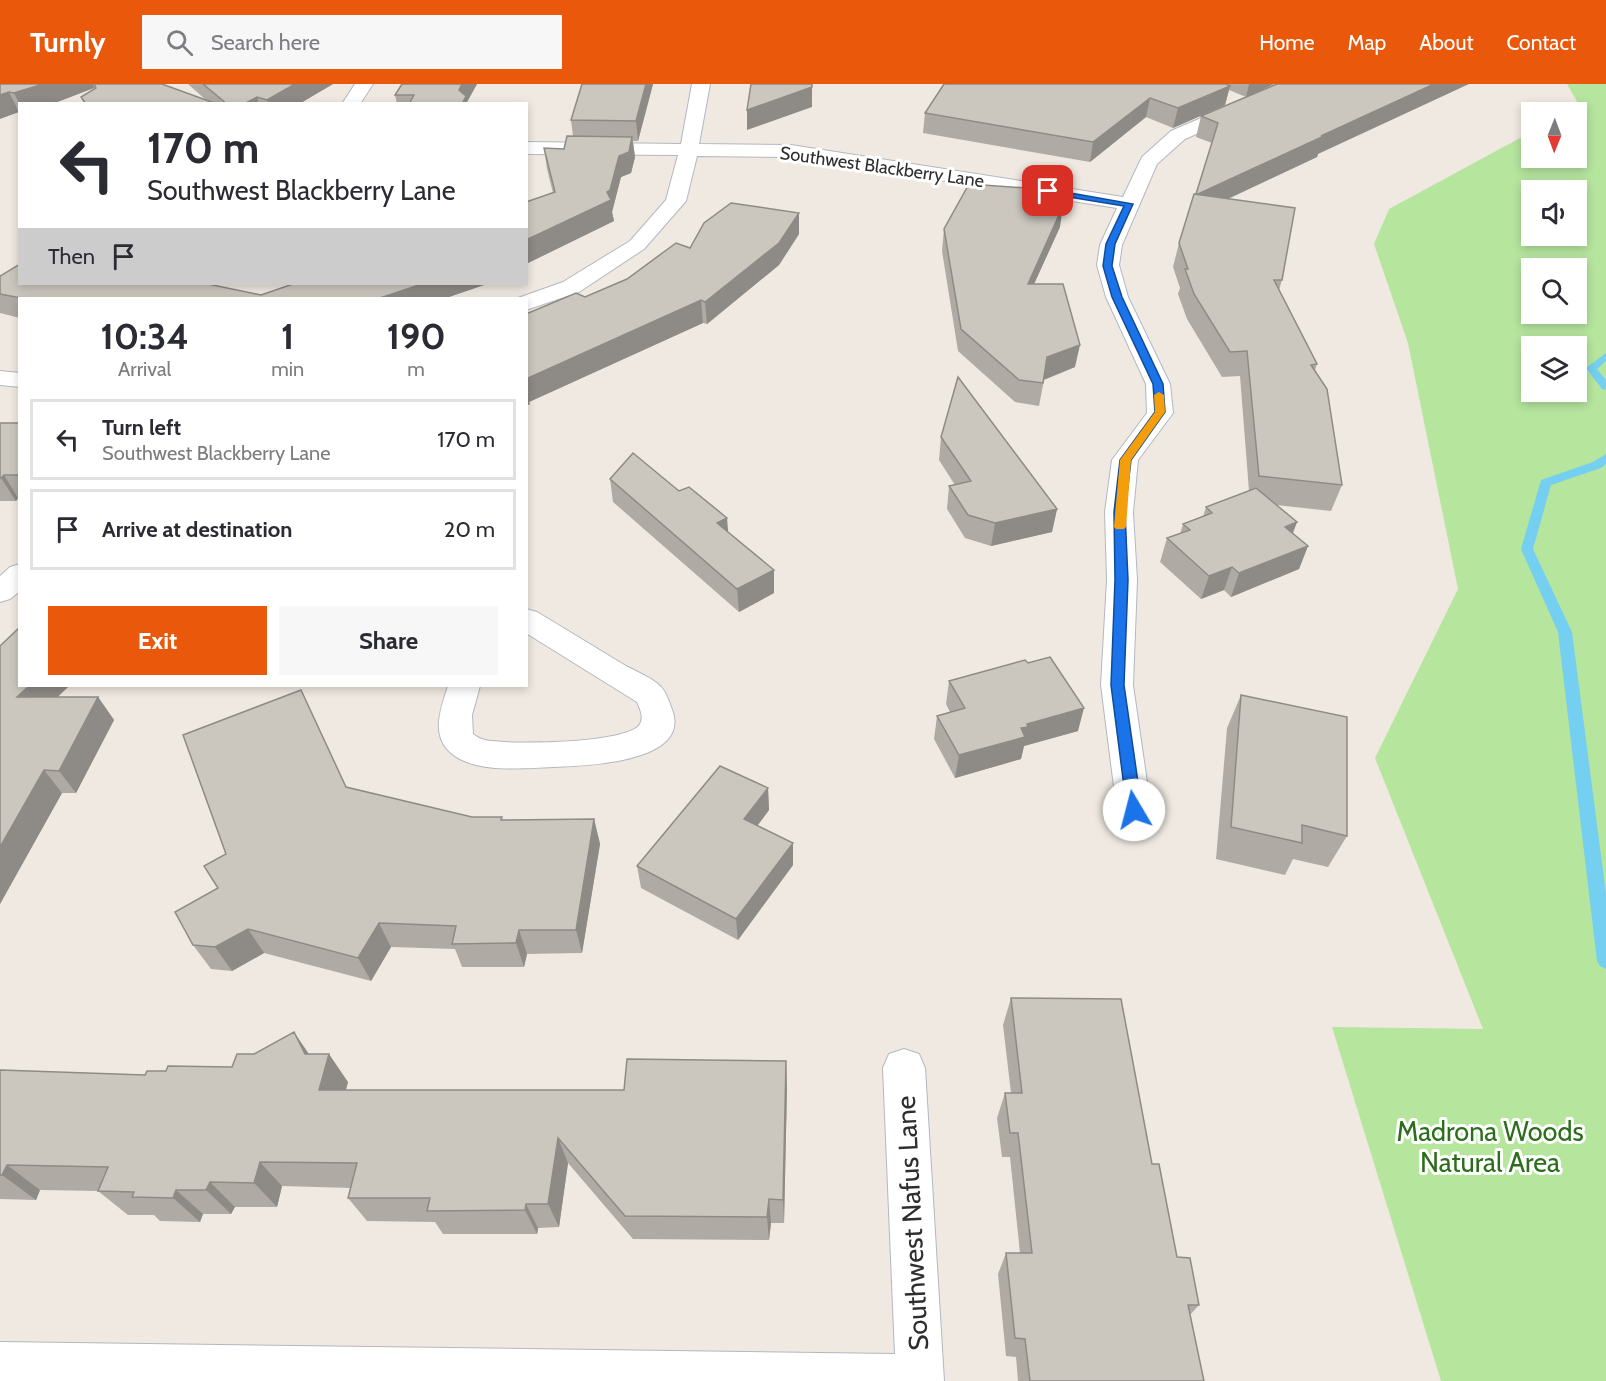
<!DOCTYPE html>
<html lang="en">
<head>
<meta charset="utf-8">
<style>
	body { margin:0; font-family:Cabin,sans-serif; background:#f7f7f7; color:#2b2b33; height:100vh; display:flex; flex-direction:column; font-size:22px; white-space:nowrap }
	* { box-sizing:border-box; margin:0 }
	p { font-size:20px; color:#7c7c81 }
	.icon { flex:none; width:33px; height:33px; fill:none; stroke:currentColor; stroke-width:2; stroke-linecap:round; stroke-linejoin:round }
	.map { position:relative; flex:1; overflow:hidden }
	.sheet { position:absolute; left:18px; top:213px; width:510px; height:390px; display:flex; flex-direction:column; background:#fff; border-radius:0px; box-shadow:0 3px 9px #0003 }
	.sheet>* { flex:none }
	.hud { position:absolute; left:18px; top:18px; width:510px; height:183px; border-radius:0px; box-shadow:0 3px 9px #0003; background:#fff; color:#2b2b33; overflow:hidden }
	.needle { width:39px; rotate:181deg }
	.controls { position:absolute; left:1521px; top:18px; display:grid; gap:12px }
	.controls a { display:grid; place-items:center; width:66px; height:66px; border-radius:0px; background:#fff; box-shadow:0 3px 9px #0003; font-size:30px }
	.pin { position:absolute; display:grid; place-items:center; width:51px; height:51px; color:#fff; margin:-26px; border-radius:12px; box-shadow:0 3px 9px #0006 }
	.me { position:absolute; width:66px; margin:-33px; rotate:352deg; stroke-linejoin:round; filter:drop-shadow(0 0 4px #0008) }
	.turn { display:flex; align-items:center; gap:21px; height:126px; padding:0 30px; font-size:27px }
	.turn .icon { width:78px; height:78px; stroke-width:2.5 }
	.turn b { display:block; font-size:42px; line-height:51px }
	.then { display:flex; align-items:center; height:57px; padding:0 30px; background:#0003; gap:12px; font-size:22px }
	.eta { display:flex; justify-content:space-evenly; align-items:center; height:102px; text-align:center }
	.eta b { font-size:36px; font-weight:800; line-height:42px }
	.primary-button { display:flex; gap:12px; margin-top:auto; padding:12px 30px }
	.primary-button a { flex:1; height:69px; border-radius:0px; background:#ea580c; color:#fff; font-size:24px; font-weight:800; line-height:69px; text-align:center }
	.primary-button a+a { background:#f7f7f7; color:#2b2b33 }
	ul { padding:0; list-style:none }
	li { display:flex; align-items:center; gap:18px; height:81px; margin:0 12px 9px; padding:0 18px; border:3px solid #e1e1e2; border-radius:0px }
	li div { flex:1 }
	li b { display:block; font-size:22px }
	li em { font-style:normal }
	header { display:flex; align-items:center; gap:36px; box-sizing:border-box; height:84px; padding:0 30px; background:#ea580c; color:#fff }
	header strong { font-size:28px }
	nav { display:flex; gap:33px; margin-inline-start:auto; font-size:21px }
	.search { width:420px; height:54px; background:#f7f7f7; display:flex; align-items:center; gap:15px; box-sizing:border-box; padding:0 21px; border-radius:0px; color:#7c7c81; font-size:22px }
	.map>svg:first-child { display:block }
</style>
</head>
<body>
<header>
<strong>Turnly</strong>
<div class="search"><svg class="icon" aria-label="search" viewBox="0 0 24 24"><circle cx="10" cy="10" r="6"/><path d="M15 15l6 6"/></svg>Search here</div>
<nav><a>Home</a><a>Map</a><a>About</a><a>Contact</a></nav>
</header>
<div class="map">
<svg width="1606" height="1297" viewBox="0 0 1606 1297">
	<rect width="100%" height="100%" fill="#efe9e1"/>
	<path fill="#b6e59e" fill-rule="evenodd" d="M1567,0H1606V1297H1441L1332,943L1483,945L1375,674L1458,505L1408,259L1374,160L1389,125L1531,48L1532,74H1576L1577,35L1586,33ZM1532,106H1576V152H1532ZM1532,184H1576V230H1532ZM1532,262H1576V308H1532Z"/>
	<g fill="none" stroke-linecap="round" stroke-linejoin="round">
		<path fill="#75cff0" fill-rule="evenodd" d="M1606,269V277L1597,285L1606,296V306L1602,305L1586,284Z
			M1606,370V380L1601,384L1551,401L1533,465L1572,548L1606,810V885L1600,882L1597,877L1558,548L1521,465L1541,396L1593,378Z"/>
		<defs>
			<path id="street" d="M355,0H373L360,20H342Z
				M692,0H710L699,60L791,61L1123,113L1142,73L1171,47L1280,0H1304L1301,4L1185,55L1157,80L1122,161L1119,181L1128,213L1170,300L1173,329L1138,376L1133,428L1137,496L1133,601L1151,726L1146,736L1134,740L1122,736L1117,726L1101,601L1107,496L1105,428L1112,376L1147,329L1146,300L1106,213L1097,181L1100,161L1117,124L791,73L697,72L686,117L644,165L579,208L526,226V214H518L563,198L630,157L666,116L678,71L526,70V58L681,60Z
				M0,287L20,289V303L0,301Z
				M20,480V507L10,515L0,518V492L10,483Z
				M526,525L537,528C567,546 596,564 626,582C637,588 653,594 661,603C666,608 669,617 671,623C696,679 583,682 553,683C524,684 475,690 451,669C430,651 441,624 448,602H480L472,631L473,650C477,653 480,655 485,656C507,661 629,660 640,640C644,633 640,625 637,618L526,549Z
				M904,965L919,970L925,984L944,1297H0V1258L895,1270L883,984L889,970Z"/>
		</defs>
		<use href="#street" stroke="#b4b7c1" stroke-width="2"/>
		<use href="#street" fill="#fff" fill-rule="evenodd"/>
	</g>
	<path fill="#afaba4" d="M0,0H162L206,16L188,0H333L299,20H84L81,13L95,5L94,4L52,20H20V28Z
		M477,0L467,18V20H397L395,11Z
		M582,0H653L638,57H633L635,73L631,89L621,93L612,128L614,137L526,180V118L553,109L547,85L544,64L564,65L573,52L571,36Z
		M944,0H1274L1246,13L1229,6L1225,21L1173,44L1146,33L1090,78L923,49L925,29Z
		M1201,32L1318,70L1317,73L1228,115L1282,196L1279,206L1317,280L1315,286L1342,401L1331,427L1276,421L1297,438L1293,449L1308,462L1299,485L1231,513L1224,506L1201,515L1160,478L1167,454L1180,450L1183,440L1203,433L1206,423L1249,407L1240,292L1222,293L1187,235L1178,210L1180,204L1173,183L1179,159L1196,110L1212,59L1196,53Z
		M799,129V150L779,181L707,240L703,239L529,318L530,320L526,322V230L585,213L627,195L690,164Z
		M1060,143L1034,200L1075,283L1044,296L1039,322L1015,318L958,267L942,167L944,145Z
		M0,192L261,211L293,200H487L446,214H20V234L0,229Z
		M0,339H20V414H18L16,417H0Z
		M941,353L1057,425L1052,448L991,462L965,454L947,425L949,402L955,401L939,376Z
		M610,395L728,448L774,486V509L739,528L613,418Z
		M0,562L20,602H69L57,613H98L114,636L76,709H62L0,820Z
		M949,597L1078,647L1024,662L1021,675L955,694L934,655L937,632L950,628L946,620Z
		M1241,611L1347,752L1328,783L1293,775L1285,791L1216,775L1227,644Z
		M346,703L472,733L502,736L594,735L600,760L582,869L527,870L524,883H462L455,865L391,863L371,897L264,869L232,887L211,885L193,861L218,804Z
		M768,704L769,726L757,742L793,781L738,856L641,804L637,782Z
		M1011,914L1152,1080L1177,1173L1199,1221L1190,1231L1204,1297H1018L1016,1273L1006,1272L998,1190L1006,1169H1020L1010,1073H1002L997,1034L1005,1009H1011L1003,941Z
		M309,970L348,998L346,1006H624L786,977L787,1004L784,1139H771L769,1156L633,1155L568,1079L559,1143L538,1144L537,1150H443L435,1138L367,1137L348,1114L351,1104L282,1102L277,1123H235L231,1130H203L200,1138L160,1137L154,1131H128L98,1107L40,1106L36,1116L0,1115V986L145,991L166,987L232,983Z"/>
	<path fill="#8e8b86" d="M43,0H93L94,4L52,20H20V21L14,9Z
		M295,0H333L299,20H268L267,16Z
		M462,0H477L467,18V20H461L459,6Z
		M646,0H653L638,57L636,37Z
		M1249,0H1274L1246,13Z
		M1434,0H1469L1318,70L1317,73L1191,132L1196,111L1321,52Z
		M1230,2L1225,21L1173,44L1178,24Z
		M812,3V23L747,46V26Z
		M9,8L19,28L0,35V11Z
		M257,13L259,20H244Z
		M1150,14L1146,33L1090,78L1093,58Z
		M632,53L635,73L631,89L621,93L612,128L614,137L526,180V156L607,108L619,72Z
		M1063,122L1060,143L1024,222L1028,200Z
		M799,129V150L779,181L707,240L705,218Z
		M422,200H487L446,214H380Z
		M701,216L703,239L529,318L530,320L526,322V295Z
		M1080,261L1075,283L1043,296L1047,273Z
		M4,391L18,414L16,417L1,394Z
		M1057,425L1052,448L991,462L995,439Z
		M727,434L729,457L717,439Z
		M1297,438L1288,461L1285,443Z
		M1308,462L1299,485L1231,513L1239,489Z
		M1232,483L1224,506L1201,515L1209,492Z
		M774,486V509L739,528L737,505Z
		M29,602H69L34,636L17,613Z
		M98,613L114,636L76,709L59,687Z
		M1084,624L1078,647L1024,662L1021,675L955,694L959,671L1027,640Z
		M44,686L62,709L0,820V763Z
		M768,704L769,726L746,757L744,735Z
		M594,735L600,760L582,869L576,846Z
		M793,759V781L738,856L736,835Z
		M379,839L391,863L371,897L358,874Z
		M248,845L264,869L232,887L215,863Z
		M519,846L527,870L524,883L516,859Z
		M294,948L313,976L329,970L348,998L338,1033L319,1006L305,970Z
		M786,977L787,1004L784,1139L783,1116Z
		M558,1054L568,1079L559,1143L548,1120Z
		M260,1078L282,1102L277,1123L254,1099Z
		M7,1081L40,1106L36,1116L2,1091Z
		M210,1098L235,1123L231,1130L206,1106Z
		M176,1106L203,1130L200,1138L173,1114Z
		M769,1115L771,1139L769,1156L767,1133Z
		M526,1120L538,1144L537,1150L525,1126Z"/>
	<path fill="#cbc7bf" stroke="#8e8b86" stroke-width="1.5" d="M0,0H43L14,9L9,8L0,11Z
		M94,0H162L217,20H86L81,13L96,4Z
		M203,0H295L267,16L257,13L244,20H227Z
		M402,0H462L459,6L466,12L462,20H409L414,11H395Z
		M582,0H646L636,37L571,36Z
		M751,0H812V3L747,26Z
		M944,0H1226L1230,2L1178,24L1150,14L1093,58L925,29Z
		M1277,0H1434L1321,52H1324L1198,110H1196L1218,39L1201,32Z
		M567,52L632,53L629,68L619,72L610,106L607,108L611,116L526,156V118L555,108L544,64L564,65Z
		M969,100L1041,105L1063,122L1028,200H1063L1080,261L1047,273L1043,299L1019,296L961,245L944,145Z
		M1194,110L1295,124L1282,196H1274L1317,280L1311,281L1327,305L1342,401L1259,392L1247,267L1230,268L1194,210L1185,185H1188L1179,159Z
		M731,119L799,129L779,159L705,218L701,216L526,295V230L576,209L585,213L627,195L676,159L690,164L704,139Z
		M20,180V200H208L261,211L293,200H422L380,214H21L0,210V192Z
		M958,293L1057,425L995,439L968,431L949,402L971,397L941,353Z
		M0,339H20V391H4L1,394H0Z
		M633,369L679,407L689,403L727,434L717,439L774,486L737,505L610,395Z
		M1256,404L1297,438L1285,443L1308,462L1239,489L1232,483L1209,492L1167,454L1190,446L1183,440L1212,429L1206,423Z
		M20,543V602H29L17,613H98L59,687L44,686L0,763V562Z
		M1050,573L1084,624L1027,640L1028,643L1021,644L1025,653L959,671L937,632L965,624L949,597L1025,576L1028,579Z
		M301,606L346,703L472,733H502L501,736L594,735L576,846H519L516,859L452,860L456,842L379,839L358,874L248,845L215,863L193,861L175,828L218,804L204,782L226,770L183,651Z
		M1241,611L1347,633V752L1302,741V759L1231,743Z
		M720,682L768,704L744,735L793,759L736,835L637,782Z
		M1011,914L1121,915L1152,1080H1159L1177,1173L1190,1174L1199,1221H1188L1204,1297H1030L1025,1255L1015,1254L1006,1169H1032L1018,1049H1010L1005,1009H1022Z
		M294,948L305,970H329L319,1006H624L627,975L786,977L783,1116L769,1115L767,1133L625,1132L558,1054L548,1120H526L525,1126L427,1127L430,1114H348L357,1079L260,1078L254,1099L210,1098L206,1106H176L173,1114L132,1113L134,1108L98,1107L108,1083L7,1081L2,1091H0V986L145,991L147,987H166L168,982L232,983L237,970H254Z"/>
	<path fill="#1a73e8" stroke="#114b97" stroke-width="1.5" d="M1048,105L1133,120L1115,160L1112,182L1122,213L1163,300L1165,328L1131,376L1125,428L1128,496L1124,601L1142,726L1140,730H1129L1127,726L1111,601L1115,496L1114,428L1120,376L1155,328L1153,300L1112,213L1103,182L1106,160L1124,122L1045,109V106Z"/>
	<path fill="#f59e0b" d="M1159,308L1164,311L1165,328L1131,376L1126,443L1124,445H1116L1114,443L1120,376L1155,328L1154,311Z"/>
	<g text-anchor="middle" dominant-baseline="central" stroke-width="6" stroke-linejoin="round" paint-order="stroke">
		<g font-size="18" fill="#2e2e2e" stroke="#fff">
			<text transform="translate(882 83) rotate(8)">Southwest Blackberry Lane</text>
		</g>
		<g font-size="27" fill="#2c6e1b" stroke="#fff">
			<text x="1490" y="1047">Madrona Woods<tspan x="1490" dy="31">Natural Area</tspan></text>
		</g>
		<g font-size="27" fill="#2e2e2e" stroke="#fff">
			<text transform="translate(912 1139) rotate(-93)">Southwest Nafus Lane</text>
		</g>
	</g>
</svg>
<div class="controls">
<a><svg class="needle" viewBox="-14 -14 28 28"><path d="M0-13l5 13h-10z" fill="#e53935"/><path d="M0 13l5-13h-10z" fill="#7c7c81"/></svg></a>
<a><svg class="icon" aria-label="sound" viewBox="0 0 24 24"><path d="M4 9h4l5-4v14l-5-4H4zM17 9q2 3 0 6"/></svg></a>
<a><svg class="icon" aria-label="search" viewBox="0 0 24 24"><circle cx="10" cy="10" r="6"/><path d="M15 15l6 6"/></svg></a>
<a><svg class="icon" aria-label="layers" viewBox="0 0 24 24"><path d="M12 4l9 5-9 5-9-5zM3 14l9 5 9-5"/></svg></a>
</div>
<div class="pin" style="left:1048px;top:107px;background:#d93025"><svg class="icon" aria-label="arrive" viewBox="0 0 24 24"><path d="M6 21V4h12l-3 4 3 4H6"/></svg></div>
<svg class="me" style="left:1134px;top:726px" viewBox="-20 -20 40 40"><circle r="19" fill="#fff"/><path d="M0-13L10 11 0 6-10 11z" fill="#1a73e8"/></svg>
<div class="hud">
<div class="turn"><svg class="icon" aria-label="left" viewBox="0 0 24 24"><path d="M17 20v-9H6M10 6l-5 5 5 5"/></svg><div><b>170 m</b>Southwest Blackberry Lane</div></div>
<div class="then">Then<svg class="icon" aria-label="arrive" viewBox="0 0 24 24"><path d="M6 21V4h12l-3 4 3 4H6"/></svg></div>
</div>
<section class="sheet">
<div class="eta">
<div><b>10:34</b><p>Arrival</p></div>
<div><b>1</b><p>min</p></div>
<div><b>190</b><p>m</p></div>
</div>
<ul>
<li><svg class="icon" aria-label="left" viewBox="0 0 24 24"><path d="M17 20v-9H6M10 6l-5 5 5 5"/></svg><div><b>Turn left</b><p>Southwest Blackberry Lane</p></div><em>170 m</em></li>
<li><svg class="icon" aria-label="arrive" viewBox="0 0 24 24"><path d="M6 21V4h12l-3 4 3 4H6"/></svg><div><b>Arrive at destination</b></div><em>20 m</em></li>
</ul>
<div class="primary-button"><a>Exit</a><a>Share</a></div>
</section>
</div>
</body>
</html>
